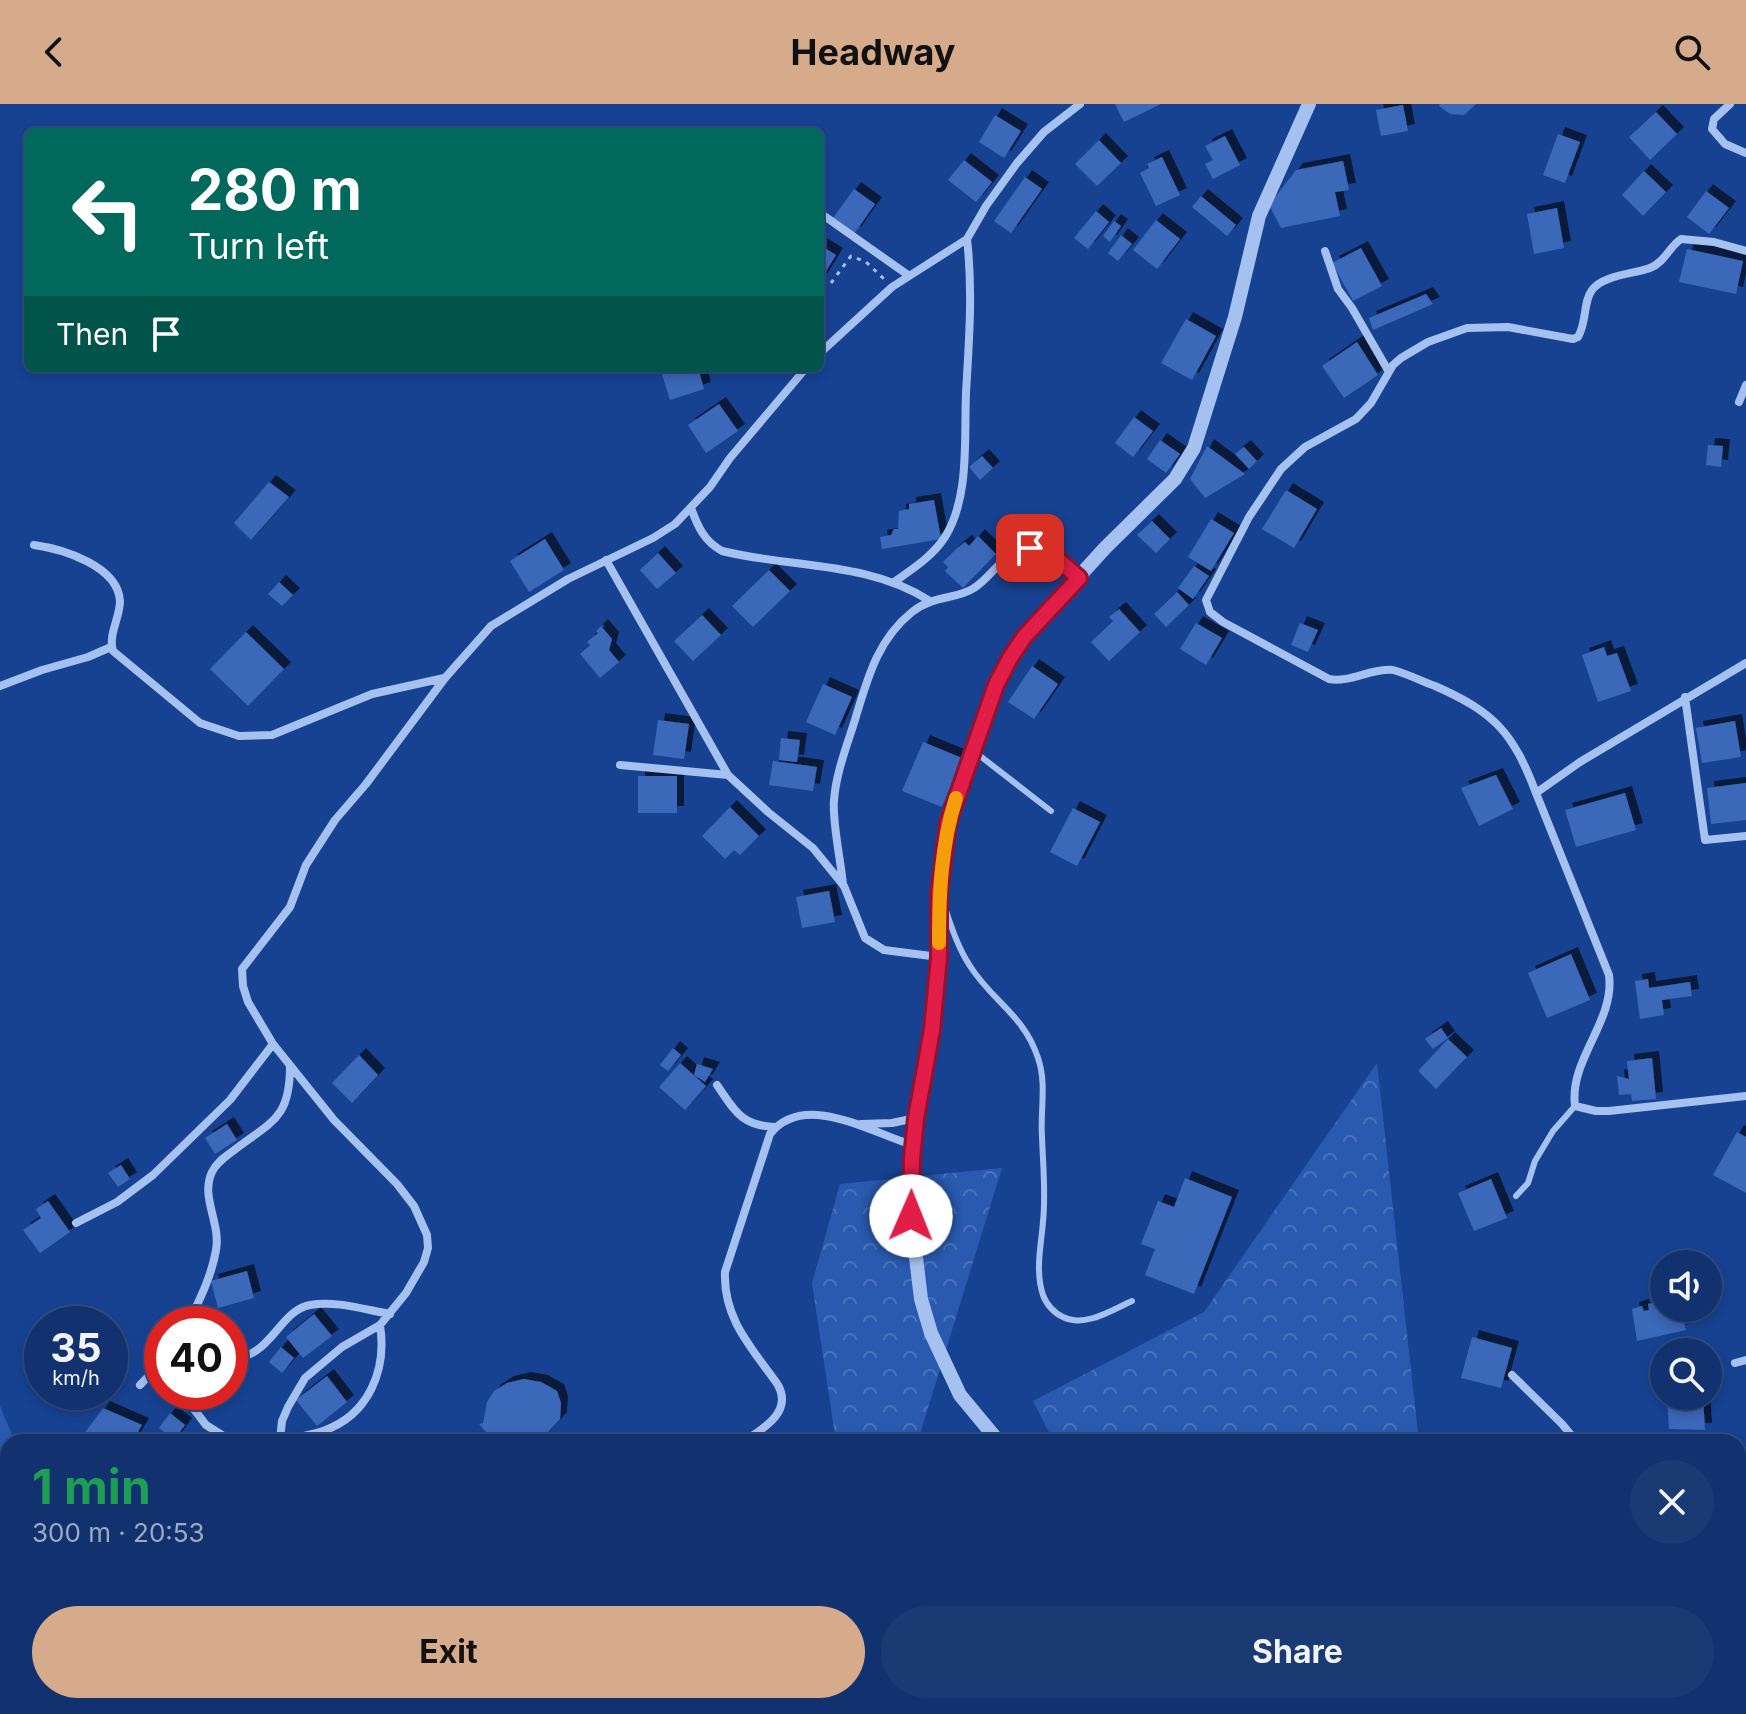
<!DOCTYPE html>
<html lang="en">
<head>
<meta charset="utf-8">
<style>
	body { margin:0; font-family:Inter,sans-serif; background:#1a3a73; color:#f1f3f6; height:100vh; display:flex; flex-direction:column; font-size:30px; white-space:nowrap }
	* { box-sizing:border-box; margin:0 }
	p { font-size:26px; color:#9caac2 }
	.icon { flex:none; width:44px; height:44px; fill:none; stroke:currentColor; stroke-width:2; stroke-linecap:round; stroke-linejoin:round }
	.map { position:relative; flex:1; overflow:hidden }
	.panel { position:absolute; left:0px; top:1330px; width:1746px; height:280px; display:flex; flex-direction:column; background:#11326e; border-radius:24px 24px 0 0; box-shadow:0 4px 12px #0003,0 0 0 2px #304d81 }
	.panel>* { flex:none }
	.hud { position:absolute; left:24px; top:24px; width:800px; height:244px; border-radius:12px; box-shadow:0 4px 12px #0003,0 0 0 2px #304d81; background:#00695c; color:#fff; overflow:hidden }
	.tools { position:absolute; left:1650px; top:1146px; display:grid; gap:16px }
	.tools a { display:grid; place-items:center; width:72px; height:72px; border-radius:50%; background:#11326e; box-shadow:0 4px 12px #0003,0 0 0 2px #304d81; font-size:40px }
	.speed { position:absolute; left:24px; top:1202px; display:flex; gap:16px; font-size:40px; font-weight:700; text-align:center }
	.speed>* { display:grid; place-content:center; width:104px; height:104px; border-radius:50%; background:#11326e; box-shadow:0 4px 12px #0003,0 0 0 2px #304d81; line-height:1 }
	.speed small { font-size:20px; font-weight:400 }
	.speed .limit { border:12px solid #d22; background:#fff; color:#111 }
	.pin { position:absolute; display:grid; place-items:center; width:68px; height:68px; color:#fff; margin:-34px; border-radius:16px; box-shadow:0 4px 12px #0006 }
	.me { position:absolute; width:88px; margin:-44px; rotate:1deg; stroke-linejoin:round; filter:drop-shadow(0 0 6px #0008) }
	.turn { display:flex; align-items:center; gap:28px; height:168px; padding:0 32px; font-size:36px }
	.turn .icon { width:104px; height:104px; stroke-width:2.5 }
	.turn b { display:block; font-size:56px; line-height:68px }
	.then { display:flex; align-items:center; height:76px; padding:0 32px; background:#0003; gap:16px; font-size:30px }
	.round { display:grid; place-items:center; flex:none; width:84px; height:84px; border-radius:42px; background:#1a3a73 }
	.summary { display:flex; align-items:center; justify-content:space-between; height:136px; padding:0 32px }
	h1 { font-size:48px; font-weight:700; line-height:60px; color:#1e9e55 }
	.action { display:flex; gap:16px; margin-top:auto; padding:16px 32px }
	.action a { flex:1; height:92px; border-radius:48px; background:#d6ab8b; color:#111; font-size:32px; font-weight:700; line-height:92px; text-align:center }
	.action a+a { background:#1a3a73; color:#f1f3f6 }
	header { display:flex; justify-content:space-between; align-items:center; height:104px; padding:0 32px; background:#d6ab8b; color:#111; font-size:36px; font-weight:700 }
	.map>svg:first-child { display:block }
</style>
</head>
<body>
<header><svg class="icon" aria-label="back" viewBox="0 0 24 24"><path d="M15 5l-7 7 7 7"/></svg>Headway<svg class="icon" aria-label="search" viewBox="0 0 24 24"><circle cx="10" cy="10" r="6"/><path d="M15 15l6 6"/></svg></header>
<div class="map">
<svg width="1746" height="1610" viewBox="0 0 1746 1610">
	<defs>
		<pattern id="forest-crowns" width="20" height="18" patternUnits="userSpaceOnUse" patternTransform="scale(2)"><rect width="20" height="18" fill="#295ab0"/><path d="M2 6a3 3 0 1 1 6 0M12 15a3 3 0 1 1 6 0" fill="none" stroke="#4973bc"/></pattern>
		<filter id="shadow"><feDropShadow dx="7" dy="-7" stdDeviation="0" flood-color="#0009"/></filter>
	</defs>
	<rect width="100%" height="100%" fill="#174292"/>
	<path fill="url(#forest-crowns)" d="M1377,959L1419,1338H1054L1033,1297L1204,1208Z
		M1002,1064L920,1330L924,1338H836L812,1179L840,1080Z
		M0,1302L15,1338H8V1437L0,1439Z
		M8,1499V1602H327L328,1610H0V1503Z
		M647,1602H1053L1057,1610H634Z
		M1190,1602H1448L1449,1610H1194Z"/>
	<path fill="#3b68b8" filter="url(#shadow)" d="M1115,0H1161L1124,18Z
		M1440,0H1476L1464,11L1450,10L1439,2Z
		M1403,1L1408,27L1381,32L1376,6Z
		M1656,8L1677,30L1650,56L1629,33Z
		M995,11L1021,27L1004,54L979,38Z
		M1558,30L1580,38L1565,79L1543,71Z
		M1225,32L1240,61L1213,75L1205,60L1213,56L1205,42Z
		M1099,36L1121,59L1097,82L1075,60Z
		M1162,53L1180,91L1156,102L1140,69L1149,64L1147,60Z
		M964,56L992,78L976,98L948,76Z
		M1343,57L1349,86L1335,88L1340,112L1281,124L1269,101L1296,66Z
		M1644,67L1666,88L1643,112L1622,91Z
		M1025,73L1042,85L1011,129L994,117Z
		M854,85L875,100L854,130L833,114Z
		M1706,87L1729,104L1709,130L1687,113Z
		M1201,92L1236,121L1227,132L1192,103Z
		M1557,104L1564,144L1534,150L1527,110Z
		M1096,107L1109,118L1088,145L1074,134Z
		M1156,116L1180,135L1157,165L1133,146Z
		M1114,117L1121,122L1110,138L1103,132Z
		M1121,131L1132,140L1118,157L1108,149Z
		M820,141L836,151L820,177Z
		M1361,144L1382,182L1353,197L1332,159Z
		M1687,145L1743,157L1736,190L1679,178Z
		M1426,190L1433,200L1373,226L1369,214Z
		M1186,215L1216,232L1192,276L1161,259Z
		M1357,238L1378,271L1344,294L1322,262Z
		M660,264H698L704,285L670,296Z
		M719,300L738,327L706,349L688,321Z
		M1134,313L1153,327L1133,353L1115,339Z
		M1160,336L1180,350L1166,369L1147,355Z
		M1708,341L1723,342L1721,363L1706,361Z
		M1207,342L1245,370L1205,394L1190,375Z
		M1244,343L1257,357L1249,365L1235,350Z
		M982,352L993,364L980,376L969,363Z
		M269,378L289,393L251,436L234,419Z
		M1286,386L1317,405L1294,444L1262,425Z
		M934,396L941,435L882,445L880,433L891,431L894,425H898L899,407L909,405V400Z
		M1211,415L1234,429L1211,467L1188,453Z
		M1152,417L1170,435L1156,449L1137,431Z
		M978,432L996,450L963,484L945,467L948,463L943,458L956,445L965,438L969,442Z
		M545,435L564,466L529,488L510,457Z
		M658,449L676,469L657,485L640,466Z
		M1194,462L1209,472L1193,495L1178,484Z
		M769,466L790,487L753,523L732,502Z
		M279,478L293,491L282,502L268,490Z
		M1177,488L1189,501L1166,523L1154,510Z
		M1119,505L1140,528L1109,557L1091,538L1113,517L1109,513Z
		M702,511L721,531L693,557L674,537Z
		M1196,519L1222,534L1206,561L1180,545Z
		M1300,519L1318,526L1308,548L1291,541Z
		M601,522L612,535L609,546L619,558L600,574L580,550L590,541L587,538L598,529L596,527Z
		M246,528L284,565L248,602L210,565Z
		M1604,543L1607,552L1617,549L1631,587L1598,598L1582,551Z
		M1032,562L1058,580L1034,615L1008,598Z
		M823,580L852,593L835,631L806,618Z
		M658,616L689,620L684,655L653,651Z
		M1735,617L1741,653L1702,659L1696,624Z
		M781,634L800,636L797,658L779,656Z
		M923,638L962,654L942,703L902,687Z
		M773,657L817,663L813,687L769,681Z
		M1496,671L1513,705L1479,722L1461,684Z
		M638,672H677V709H638Z
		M1746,679V716L1711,720L1707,684Z
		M1625,689L1636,726L1576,743L1565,706Z
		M730,703L759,732L740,751L734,746L725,755L702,732Z
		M1073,704L1100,718L1077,762L1050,748Z
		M829,787L835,818L802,824L796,793Z
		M1571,850L1590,896L1547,914L1528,869Z
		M1648,875L1649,884L1690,878L1692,892L1662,896L1664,911L1640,915L1635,877Z
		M1441,924L1448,934L1433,945L1425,935Z
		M1448,935L1467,953L1436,985L1418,967Z
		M673,944L681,951L668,967L660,961Z
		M359,951L378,971L352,999L332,979Z
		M1652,954L1656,995L1632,997L1631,990L1619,991L1617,972L1629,975L1627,957Z
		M680,959L706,982L685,1006L659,983Z
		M697,960L713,965L705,978L694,971Z
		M227,1020L237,1036L215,1050L205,1034Z
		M1737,1028L1746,1033V1089L1713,1071Z
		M121,1061L130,1075L118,1083L108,1069Z
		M1185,1074L1232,1093L1194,1190L1145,1171L1155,1145L1141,1140L1158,1097L1174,1103Z
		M1491,1075L1507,1114L1474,1127L1458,1089Z
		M48,1097L70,1128L40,1149L23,1126L41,1114L36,1105Z
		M247,1167L254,1194L218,1204L211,1177Z
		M1664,1189V1204H1681L1686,1226L1637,1237L1632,1205L1642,1202L1644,1207L1649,1206L1648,1200L1653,1199L1652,1192Z
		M314,1210L332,1232L303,1254L286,1233Z
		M1472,1233L1512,1244L1501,1284L1461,1274Z
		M281,1243L294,1254L282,1269L269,1258Z
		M327,1272L347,1298L317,1322L296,1296Z
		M524,1275L541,1278L557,1287L561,1299L560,1315L539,1338H495L479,1320L483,1319L487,1298L494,1287L507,1279Z
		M1667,1292H1703L1705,1326L1669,1325Z
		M103,1304L142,1321L132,1338H88L81,1334Z
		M170,1309L185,1321L174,1336L159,1324Z
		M360,1602H431L430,1610H359Z"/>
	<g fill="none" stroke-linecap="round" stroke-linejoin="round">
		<path stroke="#a5c1f0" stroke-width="3" stroke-dasharray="4 6" stroke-linecap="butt" d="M831,179L851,152L866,158L884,175"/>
		<path stroke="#a5c1f0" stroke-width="6" d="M975,648L1051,707
			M944,801C951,822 958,844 970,862C992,897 1024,911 1038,954C1047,980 1040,1007 1042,1033C1043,1062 1046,1089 1043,1118C1041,1142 1035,1167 1043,1191C1046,1200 1054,1209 1063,1213C1085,1224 1112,1206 1132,1197
			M1516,1092L1528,1079L1535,1057L1553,1027L1575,1002
			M402,1338C421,1329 444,1330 463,1338"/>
		<path stroke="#a5c1f0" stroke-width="8" d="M1730,0L1714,15L1712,25L1725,40L1746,49
			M820,109L908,171
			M1325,147L1338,185L1352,204L1389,268
			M1746,147L1714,138L1681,135C1669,143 1665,158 1650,164C1634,170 1603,171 1592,186C1583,198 1587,218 1578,233L1573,235L1508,223L1467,224L1428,238L1401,254L1393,261L1371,299L1356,315L1305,343L1281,365L1249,413L1206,496L1210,508L1223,518L1329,575C1350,579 1371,564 1393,566C1408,570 1421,577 1435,582C1494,608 1513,628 1536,689L1580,658L1746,559
			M820,249L892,183L967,135L986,102L1017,59L1044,28L1080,0
			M1739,298L1746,281
			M691,404C698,423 704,437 722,447C791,464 868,457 930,497
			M34,441C63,445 118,462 120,497C120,514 108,530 113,547L200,619L239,632L272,631L372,590L444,574
			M606,456L728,671L768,708L813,744L844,782L865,834L884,846L939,853
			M894,478C912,465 932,453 945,433C970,393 964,334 966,289C969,237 973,187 967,135
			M0,582L42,566L88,553L111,543
			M1685,593L1705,736L1746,732
			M620,661L728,671
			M1536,689L1609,871C1615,918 1569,955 1575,1002L1596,1007H1609L1746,992
			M843,781C841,757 832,718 834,696C836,670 846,644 854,619C867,577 876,537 912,508C935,490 956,496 974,484C984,478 992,467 1001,459C1031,430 1053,452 1079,474
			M717,981C735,1007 741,1022 776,1023
			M861,1020L892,1019L916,1014
			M76,1119L117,1098L153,1071L230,996L273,940
			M188,1220C199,1197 212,1171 216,1146C221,1119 200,1093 212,1068C216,1059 225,1053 233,1047C272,1017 290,1015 290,962
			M230,1253C269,1258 279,1206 310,1201C335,1196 366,1206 390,1210
			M1735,1259L1746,1256
			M1512,1271L1562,1320L1577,1338
			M140,1281L162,1258
			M181,1288L206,1321L233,1338
			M280,1336C294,1333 310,1332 323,1327C369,1311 387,1266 380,1221
			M276,1338L280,1336L282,1317L288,1303L305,1274L342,1243L380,1221L406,1189L424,1158L428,1144L427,1131L414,1102L397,1080L334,1016L273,940L248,898L243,882L242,865L290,803L306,761L335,716L366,680L445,574L491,522L568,475L653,434L675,420L710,383L730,354L806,264
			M743,1338C763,1325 793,1308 778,1281C752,1244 723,1215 725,1168L770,1030C805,986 873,1030 913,1041
			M1738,1461L1746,1471
			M1147,1602L1152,1610
			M516,1610L517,1602"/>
		<path stroke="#a5c1f0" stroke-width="14" d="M999,1338L960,1291L931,1229L921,1195L911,1112L912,1054L916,1014L932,926L939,853V789L948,719L996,581L1024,533L1105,444L1175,375L1194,344L1235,213L1259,112L1309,0
			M1130,1602L1134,1610"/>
	</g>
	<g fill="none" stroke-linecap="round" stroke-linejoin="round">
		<defs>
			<path id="route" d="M911,1112L912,1054L916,1014L932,926L939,853V789L948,719L996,581L1010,554L1024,533L1079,474L1055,453L1030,444"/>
		</defs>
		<use href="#route" stroke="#92132f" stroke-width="20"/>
		<use href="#route" stroke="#e11d48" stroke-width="14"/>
		<path stroke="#f59e0b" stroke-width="14" d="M939,839C939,790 941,741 956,694"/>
	</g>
</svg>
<div class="tools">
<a><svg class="icon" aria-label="sound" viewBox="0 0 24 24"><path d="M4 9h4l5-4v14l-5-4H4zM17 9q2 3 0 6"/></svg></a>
<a><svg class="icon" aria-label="search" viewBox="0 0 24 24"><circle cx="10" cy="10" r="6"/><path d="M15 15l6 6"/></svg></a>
</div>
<div class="speed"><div>35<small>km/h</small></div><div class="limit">40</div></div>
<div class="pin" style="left:1030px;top:444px;background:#d93025"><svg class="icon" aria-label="arrive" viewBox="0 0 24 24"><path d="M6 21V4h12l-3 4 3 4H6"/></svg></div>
<svg class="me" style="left:911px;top:1112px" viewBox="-20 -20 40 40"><circle r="19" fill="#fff"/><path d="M0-13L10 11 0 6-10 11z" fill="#e11d48"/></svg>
<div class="hud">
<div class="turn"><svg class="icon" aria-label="left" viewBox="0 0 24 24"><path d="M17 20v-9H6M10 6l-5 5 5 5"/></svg><div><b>280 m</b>Turn left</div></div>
<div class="then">Then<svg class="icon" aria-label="arrive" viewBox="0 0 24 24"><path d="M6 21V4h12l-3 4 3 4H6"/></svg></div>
</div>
<section class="panel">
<div class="summary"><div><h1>1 min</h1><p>300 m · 20:53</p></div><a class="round"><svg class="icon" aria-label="close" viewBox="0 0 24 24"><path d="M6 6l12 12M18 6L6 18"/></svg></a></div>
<div class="action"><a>Exit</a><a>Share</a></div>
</section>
</div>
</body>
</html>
